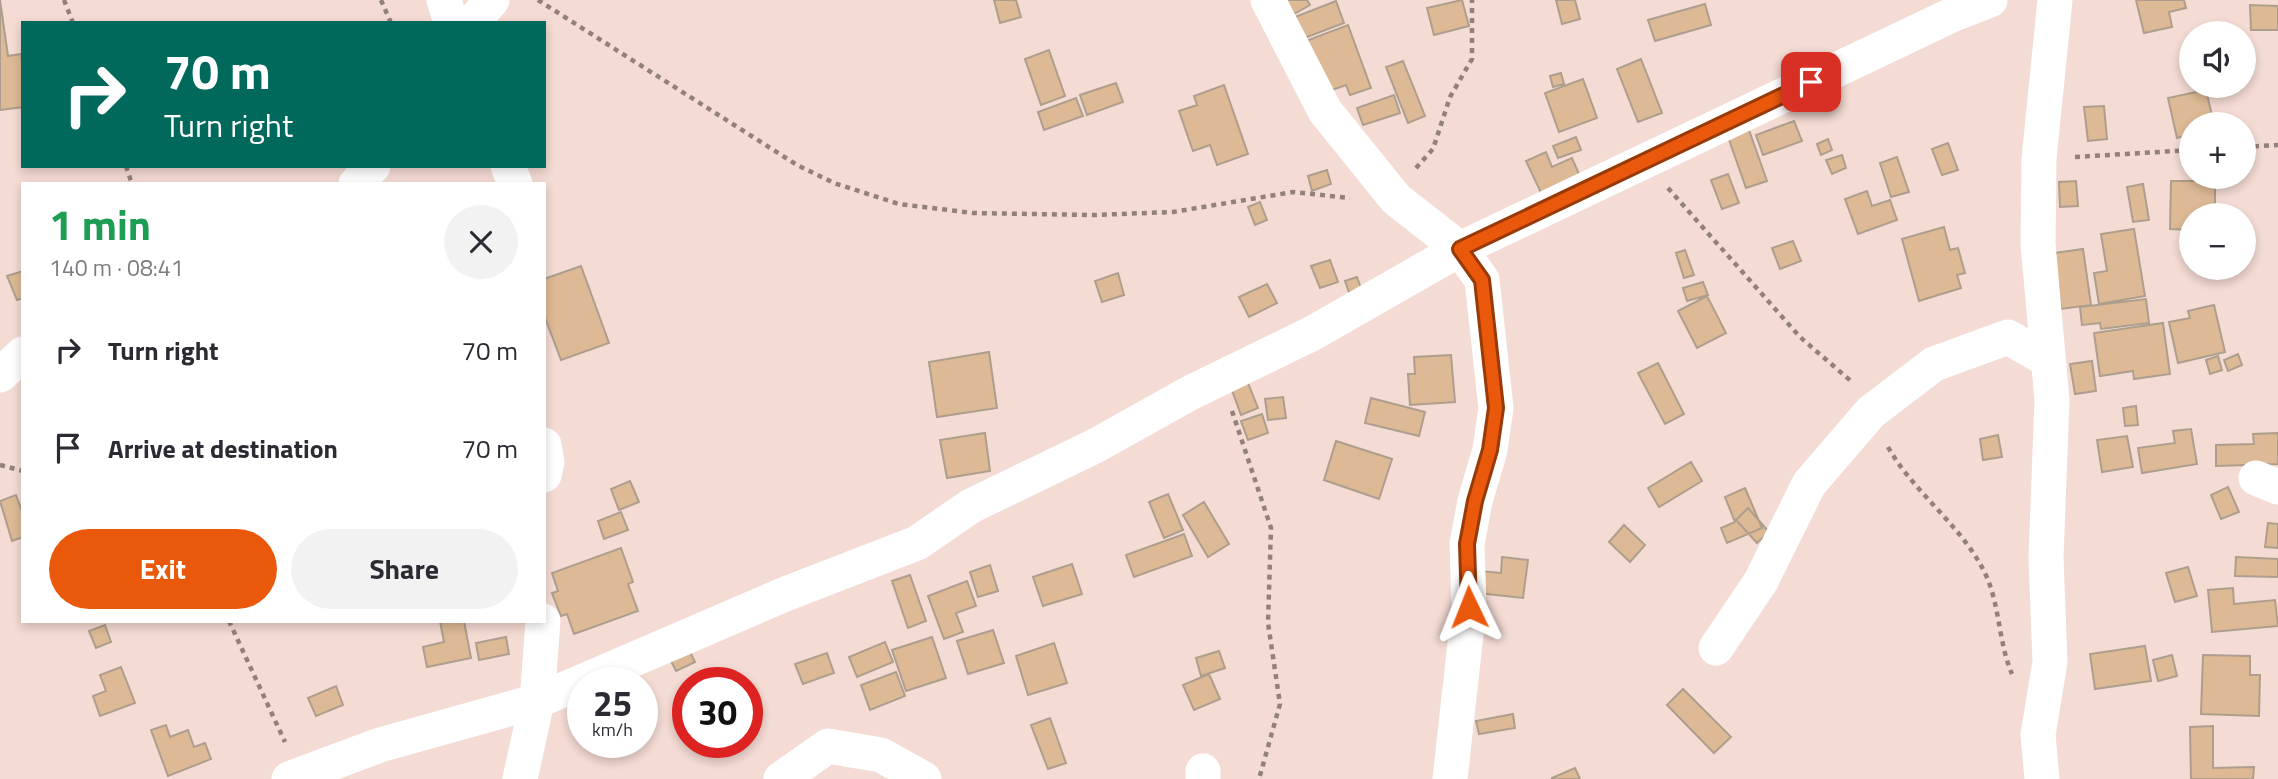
<!DOCTYPE html>
<html lang="en">
<head>
<meta charset="utf-8">
<style>
	body { margin:0; font-family:"Titillium Web",sans-serif; background:#f2f2f3; color:#2b2b33; height:100vh; display:flex; flex-direction:column; font-size:26px; white-space:nowrap }
	* { box-sizing:border-box; margin:0 }
	p { font-size:23px; color:#7c7c81 }
	.icon { flex:none; width:38px; height:38px; fill:none; stroke:currentColor; stroke-width:2; stroke-linecap:round; stroke-linejoin:round }
	.map { position:relative; flex:1; overflow:hidden }
	.panel { position:absolute; left:21px; top:182px; width:525px; height:441px; display:flex; flex-direction:column; background:#fff; border-radius:0px; box-shadow:0 4px 10px #0003 }
	.panel>* { flex:none }
	.top-card { position:absolute; left:21px; top:21px; width:525px; height:147px; border-radius:0px; box-shadow:0 4px 10px #0003; background:#00695c; color:#fff; overflow:hidden }
	.tools { position:absolute; left:2179px; top:21px; display:grid; gap:14px }
	.tools a { display:grid; place-items:center; width:77px; height:77px; border-radius:50%; background:#fff; box-shadow:0 4px 10px #0003; font-size:35px }
	.speed { position:absolute; left:567px; top:667px; display:flex; gap:14px; font-size:35px; font-weight:700; text-align:center }
	.speed>* { display:grid; place-content:center; width:91px; height:91px; border-radius:50%; background:#fff; box-shadow:0 4px 10px #0003; line-height:1 }
	.speed small { font-size:18px; font-weight:400 }
	.speed .limit { border:10px solid #d22; background:#fff; color:#111 }
	.pin { position:absolute; display:grid; place-items:center; width:60px; height:60px; color:#fff; margin:-30px; border-radius:14px; box-shadow:0 4px 10px #0006 }
	.me { position:absolute; width:77px; margin:-38px; rotate:358deg; stroke-linejoin:round; filter:drop-shadow(0 0 5px #0008) }
	.turn { display:flex; align-items:center; gap:24px; height:147px; padding:0 28px; font-size:32px }
	.turn .icon { width:91px; height:91px; stroke-width:2.5 }
	.turn b { display:block; font-size:49px; line-height:60px }
	.round { display:grid; place-items:center; flex:none; width:74px; height:74px; border-radius:37px; background:#f2f2f3 }
	.summary { display:flex; align-items:center; justify-content:space-between; height:119px; padding:0 28px }
	h1 { font-size:42px; font-weight:700; line-height:52px; color:#1e9e55 }
	.button { display:flex; gap:14px; margin-top:auto; padding:14px 28px }
	.button a { flex:1; height:80px; border-radius:42px; background:#ea580c; color:#fff; font-size:28px; font-weight:700; line-height:80px; text-align:center }
	.button a+a { background:#f2f2f3; color:#2b2b33 }
	ul { padding:0; list-style:none }
	li { display:flex; align-items:center; gap:21px; height:98px; padding:0 28px }
	li div { flex:1 }
	li b { display:block; font-size:26px }
	li em { font-style:normal }
	.map>svg:first-child { display:block }
</style>
</head>
<body>
<div class="map">
<svg width="2278" height="779" viewBox="0 0 2278 779">
	<rect width="100%" height="100%" fill="#f4dbd3"/>
	<path fill="#ddba95" stroke="#ae9e8d" stroke-width="2" d="M0,0L8,56L21,54L23,69V107L0,110Z
		M994,0H1016L1021,17L1000,23Z
		M1286,0H1307L1310,5L1294,14Z
		M1462,0L1469,26L1434,35L1427,8Z
		M1556,0H1575L1580,19L1562,24Z
		M2136,0H2184L2186,8L2169,12L2172,27L2144,33Z
		M1336,1L1344,23L1302,39L1295,17Z
		M1705,4L1711,25L1655,41L1648,20Z
		M2250,5L2278,6V30H2251Z
		M1348,25L1371,88L1350,95L1346,85L1326,92L1306,41Z
		M1049,50L1065,96L1041,105L1025,59Z
		M1641,59L1662,113L1638,122L1617,69Z
		M1403,61L1425,116L1408,123L1386,67Z
		M1561,73L1564,84L1553,87L1550,76Z
		M1583,79L1597,118L1559,132L1545,93Z
		M1116,83L1123,102L1087,115L1080,95Z
		M1224,85L1248,154L1217,165L1210,145L1193,151L1179,111L1197,105L1194,96Z
		M2206,90L2214,124H2191V134L2177,138L2168,98Z
		M1394,95L1400,113L1363,125L1357,108Z
		M1076,98L1083,116L1044,130L1038,112Z
		M2104,106L2107,139L2088,141L2084,107Z
		M1794,121L1802,141L1763,155L1756,135Z
		M1749,130L1767,181L1746,188L1728,137Z
		M1576,137L1581,150L1558,158L1553,146Z
		M1828,139L1832,150L1821,155L1817,144Z
		M1948,143L1958,170L1942,175L1932,149Z
		M1546,152L1552,167L1572,158L1582,181L1544,199L1526,161Z
		M1842,155L1846,168L1832,174L1826,160Z
		M1897,157L1909,192L1891,197L1880,163Z
		M1327,170L1331,184L1312,191L1308,176Z
		M1728,174L1739,203L1722,209L1711,180Z
		M2076,181L2078,206L2060,207L2059,182Z
		M2171,181H2215V215H2191V230L2170,229Z
		M2143,184L2149,220L2133,222L2127,187Z
		M1867,191L1872,206L1890,200L1897,220L1858,234L1845,199Z
		M1260,202L1267,220L1255,225L1248,207Z
		M1944,227L1950,250L1958,248L1965,273L1957,275L1961,288L1919,301L1902,239Z
		M2134,229L2145,296L2099,304L2094,273L2107,271L2101,234Z
		M1793,241L1801,261L1780,269L1772,248Z
		M2083,249L2091,305L2061,309L2054,253Z
		M1685,250L1694,275L1684,278L1676,253Z
		M1330,260L1338,282L1320,288L1311,266Z
		M581,266L609,343L561,360L544,315V279Z
		M23,271V298L17,300L7,276Z
		M1118,273L1124,295L1102,302L1095,281Z
		M1357,277L1362,291L1350,295L1345,281Z
		M1703,282L1708,295L1687,301L1683,288Z
		M1267,284L1277,303L1249,317L1239,297Z
		M1707,296L1726,333L1697,348L1678,311Z
		M2146,299L2149,323L2101,329L2100,323L2082,325L2080,307Z
		M2214,305L2225,352L2178,363L2169,322L2190,318L2188,311Z
		M2163,323L2170,374L2134,379L2133,371L2100,376L2094,333Z
		M989,352L997,408L937,417L929,362Z
		M2238,354L2242,365L2228,371L2224,360Z
		M1451,355L1455,402L1410,405L1408,374H1415L1414,357Z
		M2218,356L2222,370L2210,374L2206,360Z
		M2092,361L2096,391L2075,394L2070,364Z
		M1658,363L1684,414L1665,424L1638,373Z
		M1246,378L1258,408L1241,415L1230,385Z
		M1283,397L1286,418L1268,420L1265,399Z
		M1371,398L1425,412L1419,436L1365,423Z
		M2136,406L2138,425L2125,426L2123,408Z
		M1262,414L1268,433L1248,440L1241,421Z
		M2191,429L2197,464L2142,473L2138,448L2175,443L2173,431Z
		M985,433L990,471L947,478L940,440Z
		M2278,433V464L2216,466V445L2254,444L2253,434Z
		M1998,435L2002,457L1983,460L1980,439Z
		M2127,436L2133,467L2102,472L2097,440Z
		M1336,441L1392,459L1379,499L1324,480Z
		M1691,462L1702,481L1659,507L1648,488Z
		M630,481L639,502L619,510L611,489Z
		M2228,487L2239,512L2221,519L2211,495Z
		M1745,488L1762,528L1727,543L1721,528L1735,522L1725,497Z
		M1168,494L1183,530L1164,538L1149,502Z
		M16,495L23,514V537L12,541L0,501Z
		M1204,502L1229,544L1208,557L1183,515Z
		M1748,508L1769,532L1757,543L1736,520Z
		M621,512L628,530L604,539L598,521Z
		M2268,523L2278,524V548L2265,547Z
		M1624,525L1645,545L1630,562L1609,542Z
		M1184,534L1192,556L1134,577L1126,555Z
		M621,548L633,582L628,584L638,611L574,634L567,614L561,616L552,593L558,591L552,573Z
		M1502,557L1528,560L1523,598L1478,593L1480,571L1501,573Z
		M2236,557L2278,559V577L2235,576Z
		M1072,564L1082,594L1043,606L1033,577Z
		M990,565L998,591L978,597L970,572Z
		M2188,567L2197,596L2175,602L2166,573Z
		M910,575L926,621L908,628L892,581Z
		M967,581L976,606L956,613L963,632L944,639L928,596Z
		M2233,588L2234,604L2275,600L2278,626L2212,632L2208,590Z
		M440,621H464L471,658L427,667L423,647L444,642Z
		M105,625L111,642L96,648L89,631Z
		M993,630L1004,663L968,674L957,641Z
		M506,637L509,654L479,660L476,643Z
		M932,637L946,678L906,691L892,650Z
		M885,642L893,662L857,677L849,657Z
		M1054,643L1067,683L1028,695L1016,656Z
		M687,646L695,662L676,671L668,655Z
		M2145,646L2151,681L2095,689L2090,654Z
		M1219,651L1225,668L1201,676L1196,658Z
		M827,653L834,673L803,684L795,664Z
		M2172,655L2177,676L2158,681L2153,660Z
		M2203,655L2250,656V675H2260L2259,716L2201,714Z
		M121,667L135,703L100,716L93,696L106,691L100,675Z
		M896,672L905,696L870,710L861,685Z
		M1209,674L1220,699L1194,710L1183,685Z
		M336,686L343,705L316,716L308,698Z
		M1683,689L1731,737L1714,753L1667,705Z
		M1513,714L1515,728L1479,734L1476,721Z
		M1050,718L1066,763L1048,769L1031,725Z
		M166,725L170,737L188,730L194,747L205,743L211,759L168,776L151,730Z
		M2213,726V768L2254,767L2253,779H2191L2190,727Z
		M1575,768L1580,779H1552V778Z"/>
	<g fill="none" stroke-linecap="round" stroke-linejoin="round">
		<path stroke="#92817b" stroke-width="4.5" stroke-dasharray="5 5" stroke-linecap="butt" d="M64,0L73,23
			M381,0L391,23
			M538,0L797,165L834,183L899,204L973,213L1094,215L1173,212L1293,192L1350,198
			M2244,147L2278,145
			M2075,157L2191,150
			M126,166L132,184
			M1416,168L1433,149L1450,97L1472,59V0
			M1668,188L1800,337L1852,382
			M1232,411L1271,528L1268,623L1280,704L1259,779
			M1888,447C1915,495 1967,529 1988,580C2000,610 1999,644 2012,674
			M0,465L23,471
			M229,621L285,742"/>
		<path stroke="#fff" stroke-width="35" d="M444,0L451,23
			M1268,0L1325,111L1396,199L1460,249L1482,280L1496,408L1490,450L1475,501L1467,544L1469,607L1450,779
			M472,23L492,0
			M508,166L515,184
			M356,184L373,166
			M0,375L23,354
			M544,445L547,462L544,475
			M2256,478L2278,487
			M1716,648L1761,581L1809,484L1871,412L1934,364L2008,337L2048,360
			M1203,771V779
			M289,779L380,745L537,701L783,595L917,543L971,506L1095,446L1190,393L1313,333L1460,249L1954,14L1990,0
			M520,779L537,701L543,621
			M781,779L828,746L881,755L924,779
			M2042,779L2038,735L2050,662L2046,558L2052,400L2038,244L2039,159L2055,0"/>
	</g>
	<g fill="none" stroke-linecap="round" stroke-linejoin="round">
		<defs>
			<path id="route" d="M1469,607L1467,544L1475,501L1490,450L1496,408L1482,280L1460,249L1811,82"/>
		</defs>
		<use href="#route" stroke="#983908" stroke-width="18"/>
		<use href="#route" stroke="#ea580c" stroke-width="12"/>
	</g>
</svg>
<div class="tools">
<a><svg class="icon" aria-label="sound" viewBox="0 0 24 24"><path d="M4 9h4l5-4v14l-5-4H4zM17 9q2 3 0 6"/></svg></a>
<a>+</a>
<a>−</a>
</div>
<div class="speed"><div>25<small>km/h</small></div><div class="limit">30</div></div>
<div class="pin" style="left:1811px;top:82px;background:#d93025"><svg class="icon" aria-label="arrive" viewBox="0 0 24 24"><path d="M6 21V4h12l-3 4 3 4H6"/></svg></div>
<svg class="me" style="left:1469px;top:607px" viewBox="-20 -20 40 40"><path d="M0-17L14 15 0 8-14 15z" fill="#ea580c" stroke="#fff" stroke-width="4"/></svg>
<div class="top-card">
<div class="turn"><svg class="icon" aria-label="right" viewBox="0 0 24 24"><path d="M7 20v-9h11M14 6l5 5-5 5"/></svg><div><b>70 m</b>Turn right</div></div>
</div>
<section class="panel">
<div class="summary"><div><h1>1 min</h1><p>140 m · 08:41</p></div><a class="round"><svg class="icon" aria-label="close" viewBox="0 0 24 24"><path d="M6 6l12 12M18 6L6 18"/></svg></a></div>
<ul>
<li><svg class="icon" aria-label="right" viewBox="0 0 24 24"><path d="M7 20v-9h11M14 6l5 5-5 5"/></svg><div><b>Turn right</b></div><em>70 m</em></li>
<li><svg class="icon" aria-label="arrive" viewBox="0 0 24 24"><path d="M6 21V4h12l-3 4 3 4H6"/></svg><div><b>Arrive at destination</b></div><em>70 m</em></li>
</ul>
<div class="button"><a>Exit</a><a>Share</a></div>
</section>
</div>
</body>
</html>
